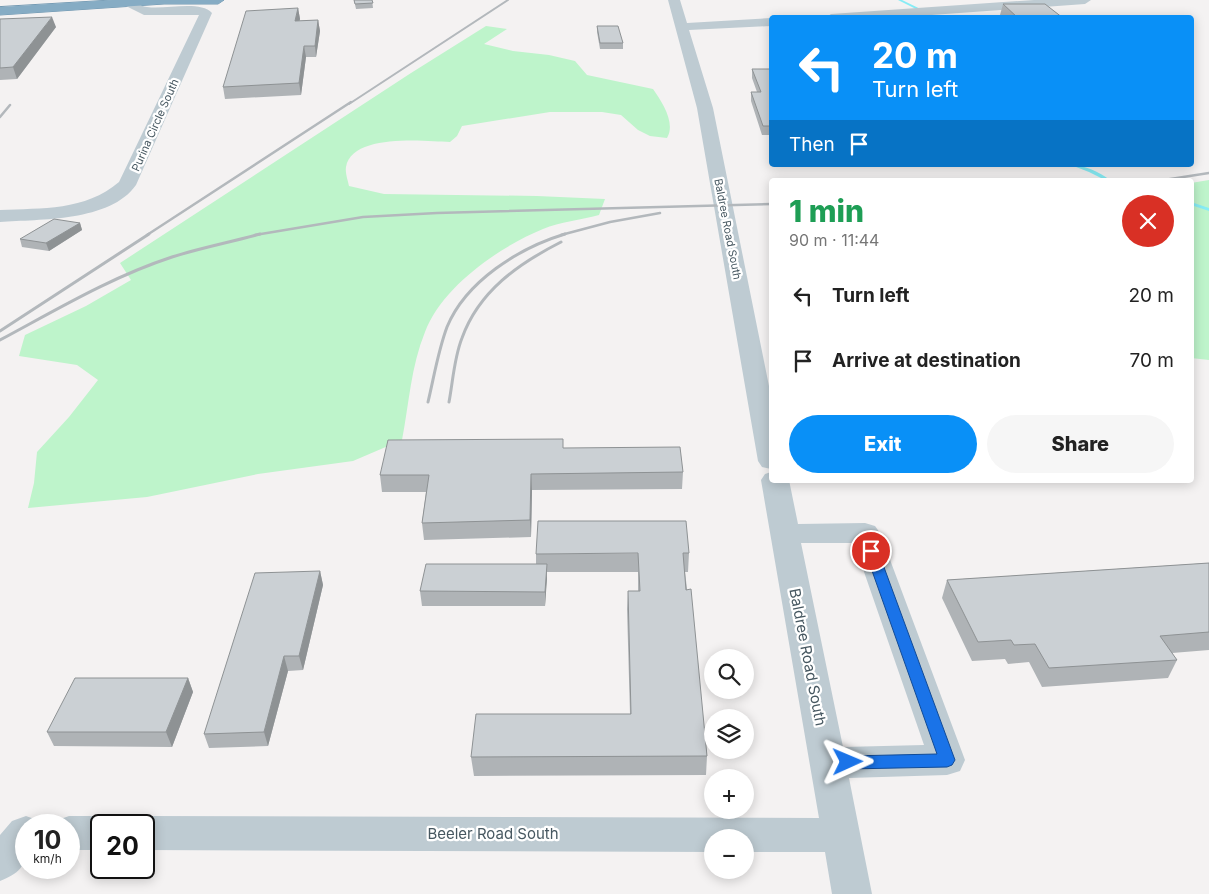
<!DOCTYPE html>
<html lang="en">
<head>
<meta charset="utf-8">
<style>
	body { margin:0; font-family:Inter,sans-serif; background:#f6f6f6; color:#222; height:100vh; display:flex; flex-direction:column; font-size:19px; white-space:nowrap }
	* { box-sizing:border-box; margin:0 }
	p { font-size:16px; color:#767676 }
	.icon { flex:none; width:28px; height:28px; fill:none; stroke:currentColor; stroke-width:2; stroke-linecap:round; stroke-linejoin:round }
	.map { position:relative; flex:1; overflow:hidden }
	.details { position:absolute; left:769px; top:178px; width:425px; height:305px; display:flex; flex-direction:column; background:#fff; border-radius:5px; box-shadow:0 2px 12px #0003 }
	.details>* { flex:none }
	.hud { position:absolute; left:769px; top:15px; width:425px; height:152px; border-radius:5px; box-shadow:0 2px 12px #0003; background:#0990f7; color:#fff; overflow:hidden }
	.controls { position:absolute; left:704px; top:649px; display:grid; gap:10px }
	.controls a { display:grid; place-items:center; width:50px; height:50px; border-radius:50%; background:#fff; box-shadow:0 2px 12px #0003; font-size:25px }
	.speed { position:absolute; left:15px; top:814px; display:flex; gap:10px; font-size:25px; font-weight:700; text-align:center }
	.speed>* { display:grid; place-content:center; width:65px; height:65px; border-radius:50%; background:#fff; box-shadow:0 2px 12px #0003; line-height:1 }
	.speed small { font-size:12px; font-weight:400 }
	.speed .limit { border:2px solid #111; border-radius:8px; background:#fff; color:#111 }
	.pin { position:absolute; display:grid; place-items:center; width:42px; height:42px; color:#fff; margin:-21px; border:2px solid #fff; border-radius:50%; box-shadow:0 1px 5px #0007 }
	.me { position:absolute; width:55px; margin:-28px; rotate:89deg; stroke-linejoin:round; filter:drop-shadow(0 0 4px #0008) }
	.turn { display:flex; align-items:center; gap:18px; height:105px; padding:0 20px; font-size:22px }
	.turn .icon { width:65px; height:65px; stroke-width:2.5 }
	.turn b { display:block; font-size:35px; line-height:42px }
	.then { display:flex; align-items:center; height:48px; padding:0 20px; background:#0003; gap:10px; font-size:19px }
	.round { display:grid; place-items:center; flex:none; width:52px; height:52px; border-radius:26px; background:#f6f6f6 }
	.overview { display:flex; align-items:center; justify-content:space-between; height:85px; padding:0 20px }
	h1 { font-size:30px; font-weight:800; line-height:38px; color:#1e9e55 }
	.button { display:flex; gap:10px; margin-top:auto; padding:10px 20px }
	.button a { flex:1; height:58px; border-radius:30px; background:#0990f7; color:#fff; font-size:20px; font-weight:800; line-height:58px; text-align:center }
	.button a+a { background:#f6f6f6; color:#222 }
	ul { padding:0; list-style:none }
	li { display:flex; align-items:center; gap:15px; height:65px; padding:0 20px }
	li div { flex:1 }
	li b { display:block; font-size:19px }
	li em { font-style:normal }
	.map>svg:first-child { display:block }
</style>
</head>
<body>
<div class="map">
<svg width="1209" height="894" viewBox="0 0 1209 894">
	<rect width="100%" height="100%" fill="#f4f2f2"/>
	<path fill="#bef4cb" d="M486,26L507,29L484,44L513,51L549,55L575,61L587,75L653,89C662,102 676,123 667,138L650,136L638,130L621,115L602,112H550L462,126L457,136L450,142C425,141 352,133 346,167C345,173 348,181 349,186L384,194L537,196L605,199L599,215C581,220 560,222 543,229C499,247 442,287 425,332C411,366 409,404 402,440L353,461L258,474L147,497L28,508L34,483L37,452L69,417L98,380L77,365L19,356L25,335L86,306L131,280L120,263L411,73Z
		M1209,180V360L1191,358V183Z"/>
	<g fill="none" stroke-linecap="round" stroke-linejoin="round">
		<path fill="#87ecf5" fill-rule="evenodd" d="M898,0H902L939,18H934Z
			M1071,165C1085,165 1099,172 1110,180H1105L1089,172Z
			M1191,202L1209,208V211L1191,205Z"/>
		<defs>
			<path id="highway" d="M112,0H224L218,4H164L0,15V7Z"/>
		</defs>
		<use href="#highway" stroke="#7197b0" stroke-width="1"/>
		<path fill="#becbd2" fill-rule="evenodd" d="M126,0C135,0 139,6 147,7C165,10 200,0 212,13L136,185C110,222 40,219 0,222V210C42,208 85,211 119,182L199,15H144L126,6L124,3Z
			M668,0H680L687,23L771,18V26L689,30L713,108L771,396V469L762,467L758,461L697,108Z
			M1034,0H1091L1085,4L890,18H825L831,14Z
			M771,472V480H789L798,524L865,523L875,526L880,533L965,760L960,771L947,775L849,778L872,894H832L825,852H745V838H712V852L144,850V825H128L130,821L144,816L819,818L761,480L765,474ZM801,543H854L924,745L843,747Z
			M26,816L40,821L42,825H26C26,854 32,869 0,881V835L12,821Z
			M69,816H101L115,821L117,825H101V850H69V825H53L55,821Z"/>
		<use href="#highway" fill="#86acc4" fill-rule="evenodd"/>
		<path stroke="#b3b8bc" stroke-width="2" d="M349,104L508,0"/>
		<path stroke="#b3b8bc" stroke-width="2.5" d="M0,117L10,105
			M1164,180L1209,173
			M147,235L351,102
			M255,235L363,217L437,213L771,204
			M561,235L610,222L660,213"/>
		<path stroke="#b3b8bc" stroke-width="3" d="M0,331L149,234
			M0,340C56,310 111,277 172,257C200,248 231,242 260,234
			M428,402C434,377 438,351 447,327C466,281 519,248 565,234
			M449,402C453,381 454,358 462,338C479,291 518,264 561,242"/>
	</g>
	<path fill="#afb3b6" d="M354,0H372L373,8L356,9Z
		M1003,4L1063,18H1003L1000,15Z
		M298,8L300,19L299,21L318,20L320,31L316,57H306L301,95L225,99L223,87Z
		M0,19L56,27L17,79L0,80Z
		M597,26L623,43V49H600L597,32Z
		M752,69H771V135H762L751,101V92H757L752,78Z
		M80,223L82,230L49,251L22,247L20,239Z
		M563,448L683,472L682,489L532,490L531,537L424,540L422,523L426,492H382L380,475Z
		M689,553L688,572H685L707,756L706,775L474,776L471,757L630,714L627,609L628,591H638V572H547L545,606H422L420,591L536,564V554Z
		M1209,563V650L1172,653L1177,660L1168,678L1042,687L1029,662L1008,664L1005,659L972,661L942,598L947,580Z
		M320,571L323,585L303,670L288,671L268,746L209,748L204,734Z
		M188,678L193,692L172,747L54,746L47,732Z"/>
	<path fill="#8e9294" d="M298,8L300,19L297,32L295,21Z
		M52,17L56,27L17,79L13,67Z
		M318,20L320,31L316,57L315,46Z
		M304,46L306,57L301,95L299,83Z
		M80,223L82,230L49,251L46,243Z
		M531,474L532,490L531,537L530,520Z
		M547,564V579L545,606V592Z
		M320,571L323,585L303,670L299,656Z
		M284,656L288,671L268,746L264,732Z
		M188,678L193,692L172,747L166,732Z"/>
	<path fill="#cbd0d4" stroke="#8e9294" d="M354,0H372L373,3L355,4Z
		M1003,4H1045L1063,18H1018Z
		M298,8L295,21L318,20L315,46H304L299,83L223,87L246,11Z
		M52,17L13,67L0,68V19Z
		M597,26H618L623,43H600Z
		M752,69H771V126H763L751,92H761Z
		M54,219L80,223L46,243L20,239Z
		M563,439V448L680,447L683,472L531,474L530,520L422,523L429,475H380L388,440Z
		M538,521H686L689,553H683L686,590L691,589L707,756L471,757L476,714H631L628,591H640L638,553L536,554Z
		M1209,563V632L1160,636L1177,660L1049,668L1035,644L1014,645L1011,640L978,642L947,580Z
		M426,564H547L545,592L420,591Z
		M320,571L299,656H284L264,732L204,734L255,573Z
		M75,678H188L166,732H47Z"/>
	<path fill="#1a73e8" stroke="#114b97" d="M871,547L878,551L955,760L952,765L947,767L848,769L842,767L840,762L842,758L848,756L937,754L865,551Z"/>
	<g text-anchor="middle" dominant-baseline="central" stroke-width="4.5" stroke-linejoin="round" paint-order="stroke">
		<g font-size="11" fill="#475861" stroke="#fff">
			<text transform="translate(155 125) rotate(-66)">Purina Circle South</text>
			<text transform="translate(728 229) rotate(79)">Baldree Road South</text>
		</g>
		<g font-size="15" fill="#475861" stroke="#fff">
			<text transform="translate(808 657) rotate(79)">Baldree Road South</text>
			<text x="493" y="833">Beeler Road South</text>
		</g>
	</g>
</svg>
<div class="controls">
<a><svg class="icon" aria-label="search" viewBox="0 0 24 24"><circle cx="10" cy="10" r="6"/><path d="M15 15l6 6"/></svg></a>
<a><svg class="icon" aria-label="layers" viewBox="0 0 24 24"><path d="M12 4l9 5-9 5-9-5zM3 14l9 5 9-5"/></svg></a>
<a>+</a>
<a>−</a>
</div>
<div class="speed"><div>10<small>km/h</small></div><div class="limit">20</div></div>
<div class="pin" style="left:871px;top:551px;background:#d93025"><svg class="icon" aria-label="arrive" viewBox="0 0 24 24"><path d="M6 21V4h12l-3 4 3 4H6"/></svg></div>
<svg class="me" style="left:848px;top:762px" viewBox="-20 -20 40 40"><path d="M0-17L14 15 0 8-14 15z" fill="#1a73e8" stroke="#fff" stroke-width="4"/></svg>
<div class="hud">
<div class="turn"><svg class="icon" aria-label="left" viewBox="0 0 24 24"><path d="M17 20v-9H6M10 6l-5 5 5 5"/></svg><div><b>20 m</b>Turn left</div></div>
<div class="then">Then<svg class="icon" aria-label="arrive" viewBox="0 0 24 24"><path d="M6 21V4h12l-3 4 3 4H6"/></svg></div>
</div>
<section class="details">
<div class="overview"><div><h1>1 min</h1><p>90 m · 11:44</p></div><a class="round" style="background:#d93025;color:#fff"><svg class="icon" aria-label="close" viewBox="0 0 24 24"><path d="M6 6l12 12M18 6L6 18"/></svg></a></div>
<ul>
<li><svg class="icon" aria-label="left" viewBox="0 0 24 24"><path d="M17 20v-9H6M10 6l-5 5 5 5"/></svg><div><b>Turn left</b></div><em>20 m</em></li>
<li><svg class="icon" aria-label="arrive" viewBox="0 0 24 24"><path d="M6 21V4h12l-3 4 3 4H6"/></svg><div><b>Arrive at destination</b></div><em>70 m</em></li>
</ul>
<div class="button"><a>Exit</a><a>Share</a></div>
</section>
</div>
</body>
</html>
